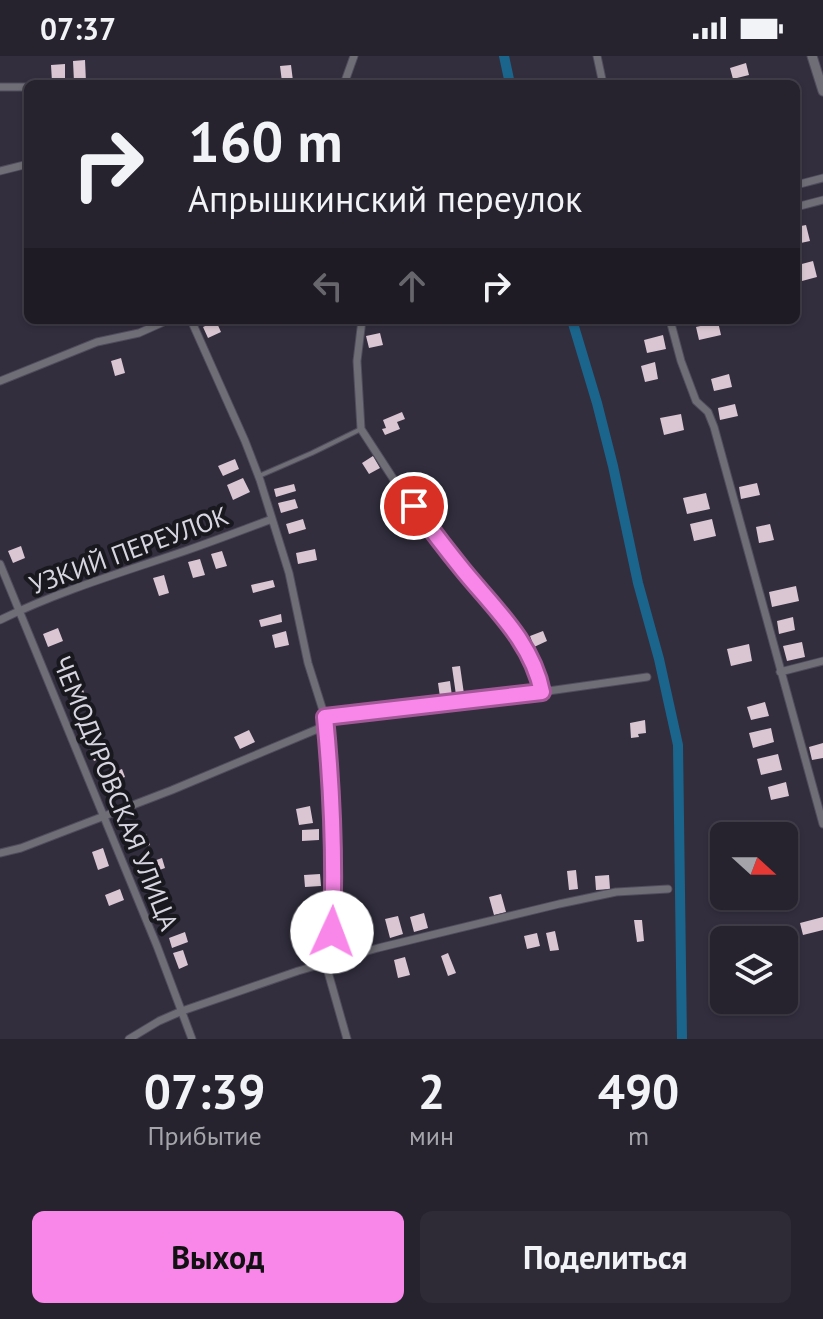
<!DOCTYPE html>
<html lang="ru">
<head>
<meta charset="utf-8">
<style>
	body { margin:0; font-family:"PT Sans",sans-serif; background:#2e2a36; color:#f1f3f6; height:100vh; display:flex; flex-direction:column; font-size:30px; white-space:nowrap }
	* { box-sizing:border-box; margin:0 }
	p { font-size:26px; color:#a4a4aa }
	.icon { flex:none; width:44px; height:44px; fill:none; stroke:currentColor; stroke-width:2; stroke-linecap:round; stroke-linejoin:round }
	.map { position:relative; height:983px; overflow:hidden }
	.panel { display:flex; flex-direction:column; background:#26222e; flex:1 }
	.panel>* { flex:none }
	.top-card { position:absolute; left:24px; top:24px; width:776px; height:244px; border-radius:12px; box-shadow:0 2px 6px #0004,0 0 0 2px #423f4a; background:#26222e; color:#f1f3f6; overflow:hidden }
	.needle { width:52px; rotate:111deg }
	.buttons { position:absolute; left:710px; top:766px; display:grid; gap:16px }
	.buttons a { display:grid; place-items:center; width:88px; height:88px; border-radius:12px; background:#26222e; box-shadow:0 2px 6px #0004,0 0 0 2px #423f4a; font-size:40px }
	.pin { position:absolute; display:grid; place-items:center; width:68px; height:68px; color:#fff; margin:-34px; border:4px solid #fff; border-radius:50%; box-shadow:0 2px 8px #0007 }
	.me { position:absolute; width:88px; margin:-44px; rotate:2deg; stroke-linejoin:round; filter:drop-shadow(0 0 6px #0008) }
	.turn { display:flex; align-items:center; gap:28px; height:168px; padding:0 32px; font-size:36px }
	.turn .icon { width:104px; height:104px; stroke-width:2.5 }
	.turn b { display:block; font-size:56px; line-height:68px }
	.lanes { display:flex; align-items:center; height:76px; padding:0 32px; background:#0003; justify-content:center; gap:40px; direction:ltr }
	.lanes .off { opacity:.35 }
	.eta { display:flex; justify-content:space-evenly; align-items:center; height:136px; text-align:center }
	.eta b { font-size:48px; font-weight:600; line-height:56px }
	.cta { display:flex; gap:16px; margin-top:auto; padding:16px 32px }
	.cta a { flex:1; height:92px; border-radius:12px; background:#f987e9; color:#111; font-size:32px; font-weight:600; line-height:92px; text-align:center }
	.cta a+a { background:#2e2a36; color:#f1f3f6 }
	.status { display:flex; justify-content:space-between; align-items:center; height:56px; padding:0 40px; background:#26222e; direction:ltr }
	.status svg { height:22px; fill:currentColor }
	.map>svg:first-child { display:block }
</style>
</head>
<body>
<div class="status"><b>07:37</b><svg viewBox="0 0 49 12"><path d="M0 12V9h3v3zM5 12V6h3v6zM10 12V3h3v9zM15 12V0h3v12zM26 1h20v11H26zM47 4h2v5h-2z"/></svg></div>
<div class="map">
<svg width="823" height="983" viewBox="0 0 823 983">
	<rect width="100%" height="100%" fill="#322e3e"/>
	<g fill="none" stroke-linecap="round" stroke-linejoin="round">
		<path stroke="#1b658c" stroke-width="10" d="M504,0L510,28
			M572,264L597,347L613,410L638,527L659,603L678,689L682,983"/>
	</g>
	<path fill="#d9c6d2" d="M85,4L86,26H74L73,5Z
		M746,7L749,19L733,23L730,12Z
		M65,8V26H52L51,9Z
		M291,9L293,25L282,26L280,10Z
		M806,169L810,185L796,188V171Z
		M813,205L817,221L802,225L798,209Z
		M216,265L221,276L208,282L203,271Z
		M718,266L721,279L699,284L696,271Z
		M380,277L383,289L369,292L366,280Z
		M663,279L666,293L647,297L644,284Z
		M121,302L125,317L115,320L111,305Z
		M655,306L658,323L645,326L641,310Z
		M729,318L732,331L714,335L711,323Z
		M735,348L738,360L720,364L718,352Z
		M402,356L405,363L397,366L400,373L385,379L382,373L386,372L383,364Z
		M681,358L684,374L664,379L660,362Z
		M373,400L380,412L369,418L362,407Z
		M235,403L239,413L223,420L218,410Z
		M243,422L250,436L233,444L227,429Z
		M757,427L760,439L741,443L739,431Z
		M294,428L296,435L276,441L274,433Z
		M706,437L710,453L687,458L683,442Z
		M295,443L298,452L281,457L278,447Z
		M303,463L306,473L289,478L286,468Z
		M712,463L716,480L694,485L690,468Z
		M770,468L774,484L759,487L756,471Z
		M136,487L142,502L130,506L125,491Z
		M21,490L25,502L13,507L8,495Z
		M315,493L317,504L298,508L296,497Z
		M222,495L227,510L216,513L211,498Z
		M200,503L205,519L193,522L188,506Z
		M164,519L169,537L159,540L153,522Z
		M273,524L275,531L253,537L251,529Z
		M796,530L799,545L772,551L769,536Z
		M281,558L282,566L261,571L259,564Z
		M793,561L795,574L779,578L777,565Z
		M58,572L63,585L48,591L43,578Z
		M286,575L289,589L275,592L272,579Z
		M543,575L547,585L534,591L530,580Z
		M802,586L805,601L787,605L783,590Z
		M749,588L752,605L731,610L727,593Z
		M460,610L464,638L456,639L452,611Z
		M450,625L452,640L440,641L438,627Z
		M81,628L85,639L71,645L66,634Z
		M765,646L769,660L751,664L747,651Z
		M645,664L646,677L638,678L639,681L631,682L630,667Z
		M771,672L774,686L753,692L749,677Z
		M249,674L255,686L240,693L234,681Z
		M823,687V702L812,704L809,691Z
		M102,689L107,700L94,705L89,694Z
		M778,698L782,714L761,719L757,703Z
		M122,713L125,721L104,730L101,722Z
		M786,726L789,740L771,744L768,731Z
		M310,750L313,767L299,769L296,753Z
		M319,773V784L302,785V774Z
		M146,778L150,789L133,795L129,784Z
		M103,792L109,810L98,814L92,796Z
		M162,802L165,812L151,817L148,807Z
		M576,814L578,833L569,834L567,815Z
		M320,818L321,830L305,831L304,819Z
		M609,819L610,833L596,834L595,820Z
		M120,833L124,844L109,850L105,839Z
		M501,838L506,856L494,859L489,841Z
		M320,857V866L300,868V858Z
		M424,857L428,872L414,876L410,861Z
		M398,860L403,878L390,882L385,863Z
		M823,861V874L803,879L800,867Z
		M634,864H642L644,885L637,886Z
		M555,875L559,894L550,895L546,877Z
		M185,876L188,886L172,892L169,882Z
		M537,877L540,890L527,893L524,880Z
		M183,894L188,909L179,913L173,897Z
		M448,897L456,917L448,920L441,900Z
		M405,901L410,919L398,922L394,904Z"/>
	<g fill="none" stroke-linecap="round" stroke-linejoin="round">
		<defs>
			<path id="service" d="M259,420L312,397L361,373"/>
			<path id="minor" d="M597,0L603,28
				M344,28L354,0
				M0,31H28
				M0,115L28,108
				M796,129L823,122
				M796,151L823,144
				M191,264L245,385L260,424L289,517L308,607L325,661L332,729L335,817L332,876L338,903L328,916L347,983
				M362,264L357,305L361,373L398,430L460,511L518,579L538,616L542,636
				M670,264L681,305L696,345L708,356L714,371L823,768
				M0,325L97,286L139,277L168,264
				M0,508L157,890L192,983
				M0,564C59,535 123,516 185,495C214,485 243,474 272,463
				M780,616L823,605
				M0,797L21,792L172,734L320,672L325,661L534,637L647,621
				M129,983L159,965L182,955L298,915L378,892L559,848L616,836L668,833"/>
			<path id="tertiary" d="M812,0L823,35"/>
		</defs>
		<use href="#service" stroke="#504c5b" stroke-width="6"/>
		<use href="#minor" stroke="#504c5b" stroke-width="9"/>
		<use href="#tertiary" stroke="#504c5b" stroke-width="11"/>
		<use href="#service" stroke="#6f6e76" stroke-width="4"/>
		<use href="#minor" stroke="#6f6e76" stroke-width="7"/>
		<use href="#tertiary" stroke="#6f6e76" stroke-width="9"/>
	</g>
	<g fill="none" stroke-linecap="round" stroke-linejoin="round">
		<defs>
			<path id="route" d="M332,876C335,804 332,733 325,661L542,636C532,586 494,552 463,514C446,493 430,472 414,450"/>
		</defs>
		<use href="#route" stroke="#a25897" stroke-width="20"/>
		<use href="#route" stroke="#f987e9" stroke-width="14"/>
	</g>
	<g text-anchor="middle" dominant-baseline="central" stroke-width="8" stroke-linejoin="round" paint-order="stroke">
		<g font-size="26" fill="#d7d5df" stroke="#19181f">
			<text transform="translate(129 494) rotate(-20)">УЗКИЙ ПЕРЕУЛОК</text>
			<text transform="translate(116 737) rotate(68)">ЧЕМОДУРОВСКАЯ УЛИЦА</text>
		</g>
	</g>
</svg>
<div class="buttons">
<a><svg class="needle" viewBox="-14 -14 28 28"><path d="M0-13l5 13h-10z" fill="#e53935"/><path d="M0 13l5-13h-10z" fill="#a4a4aa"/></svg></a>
<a><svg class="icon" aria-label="layers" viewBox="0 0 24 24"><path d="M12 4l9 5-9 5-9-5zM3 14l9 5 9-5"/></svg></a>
</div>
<div class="pin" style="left:414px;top:450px;background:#d93025"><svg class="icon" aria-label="arrive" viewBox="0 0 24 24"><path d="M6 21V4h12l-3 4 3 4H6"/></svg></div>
<svg class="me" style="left:332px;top:876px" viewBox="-20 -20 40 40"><circle r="19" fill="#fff"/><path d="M0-13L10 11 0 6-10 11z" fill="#f987e9"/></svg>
<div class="top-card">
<div class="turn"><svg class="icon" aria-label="right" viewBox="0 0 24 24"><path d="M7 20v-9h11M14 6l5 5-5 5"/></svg><div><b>160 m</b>Апрышкинский переулок</div></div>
<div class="lanes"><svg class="icon off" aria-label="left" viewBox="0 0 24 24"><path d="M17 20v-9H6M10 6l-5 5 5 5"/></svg><svg class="icon off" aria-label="ahead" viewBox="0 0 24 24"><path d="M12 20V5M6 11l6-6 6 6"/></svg><svg class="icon" aria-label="right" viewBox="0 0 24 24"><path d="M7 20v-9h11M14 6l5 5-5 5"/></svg></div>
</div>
</div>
<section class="panel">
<div class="eta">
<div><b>07:39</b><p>Прибытие</p></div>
<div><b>2</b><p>мин</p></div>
<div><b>490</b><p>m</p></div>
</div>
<div class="cta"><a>Выход</a><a>Поделиться</a></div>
</section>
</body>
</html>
